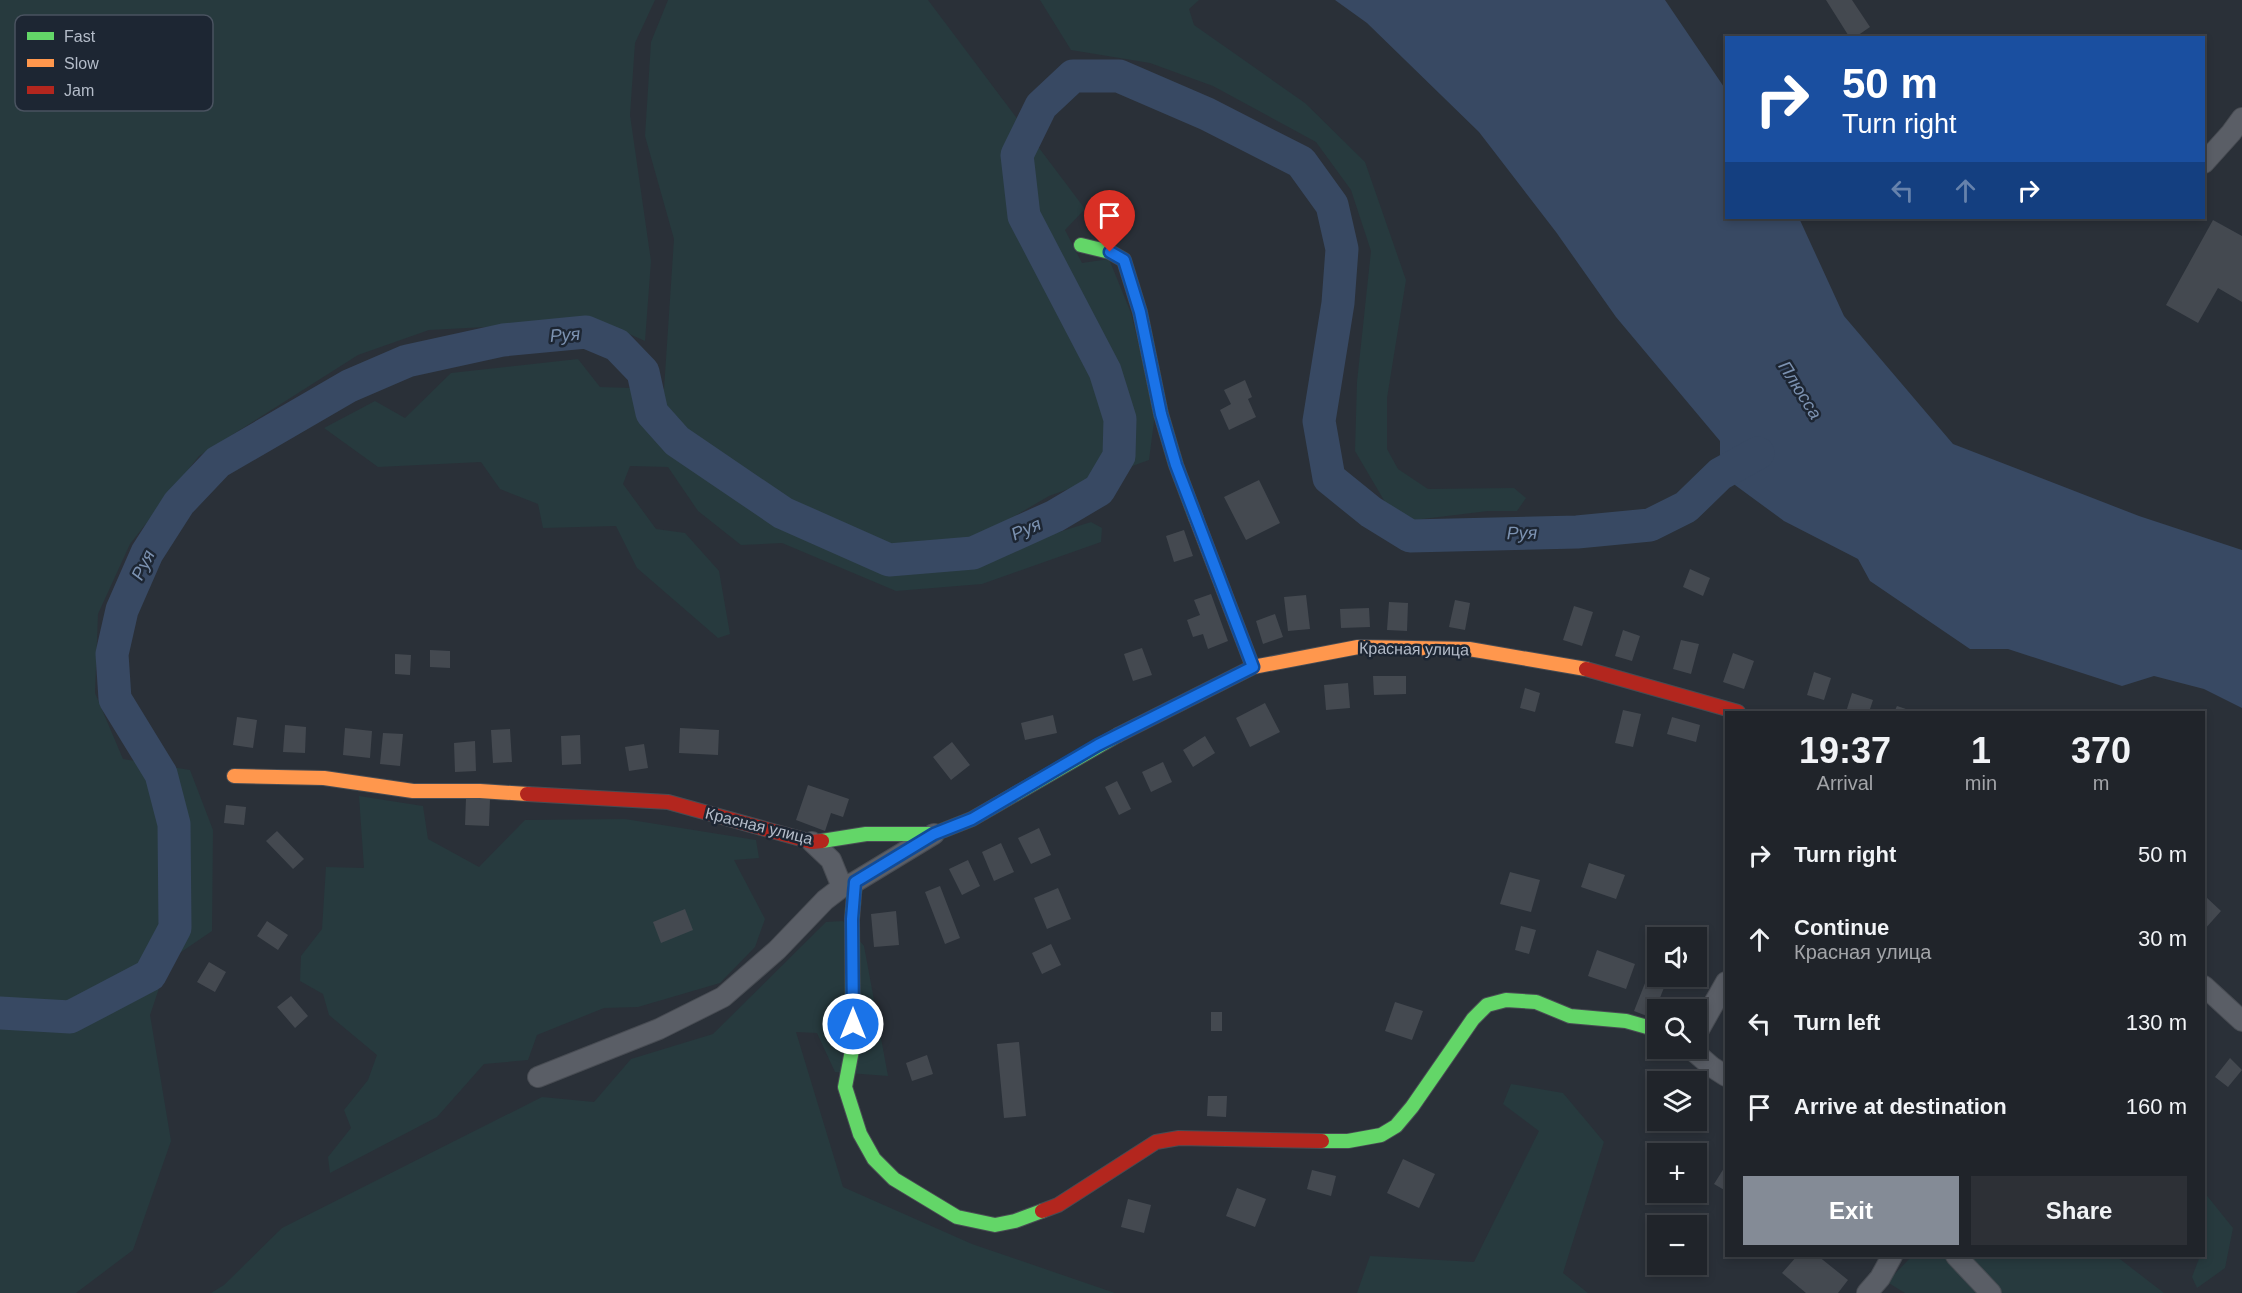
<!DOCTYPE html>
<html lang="en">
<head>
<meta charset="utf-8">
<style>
	body { margin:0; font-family:Arial,sans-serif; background:#2d3036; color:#f1f3f6; height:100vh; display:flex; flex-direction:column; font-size:22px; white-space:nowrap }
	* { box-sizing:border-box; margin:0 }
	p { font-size:20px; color:#a2a4a8 }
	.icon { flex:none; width:33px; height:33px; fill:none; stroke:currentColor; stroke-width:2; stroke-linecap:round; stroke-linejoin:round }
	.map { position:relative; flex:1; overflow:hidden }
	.side { position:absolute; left:1725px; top:711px; width:480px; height:546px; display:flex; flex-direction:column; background:#20242a; border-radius:0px; box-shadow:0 3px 9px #0003,0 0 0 2px #3d4147 }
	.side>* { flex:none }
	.top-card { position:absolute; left:1725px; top:36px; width:480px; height:183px; border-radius:0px; box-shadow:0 3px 9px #0003,0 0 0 2px #3d4147; background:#1a4fa0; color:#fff; overflow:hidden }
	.tools { position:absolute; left:1647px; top:927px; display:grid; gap:12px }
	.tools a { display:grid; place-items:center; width:60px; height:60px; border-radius:0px; background:#20242a; box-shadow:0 3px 9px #0003,0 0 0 2px #3d4147; font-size:30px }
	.pin { position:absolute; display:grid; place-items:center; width:51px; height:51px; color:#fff; margin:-62px -26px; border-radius:50% 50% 50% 0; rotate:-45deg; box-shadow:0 0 6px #0007 }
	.pin .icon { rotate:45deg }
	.me { position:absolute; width:66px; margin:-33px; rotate:0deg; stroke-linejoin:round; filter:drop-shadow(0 0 4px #0008) }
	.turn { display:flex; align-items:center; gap:21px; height:126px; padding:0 18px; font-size:27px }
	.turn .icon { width:78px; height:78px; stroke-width:2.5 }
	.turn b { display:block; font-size:42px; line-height:51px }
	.lanes { display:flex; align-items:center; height:57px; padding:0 18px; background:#0003; justify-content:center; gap:30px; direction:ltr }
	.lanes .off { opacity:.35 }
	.eta { display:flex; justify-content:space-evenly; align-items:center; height:102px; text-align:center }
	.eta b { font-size:36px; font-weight:600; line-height:42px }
	.primary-button { display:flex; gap:12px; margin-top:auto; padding:12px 18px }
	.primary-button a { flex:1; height:69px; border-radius:0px; background:#848b96; color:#fff; font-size:24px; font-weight:600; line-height:69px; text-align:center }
	.primary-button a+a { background:#2d3036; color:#f1f3f6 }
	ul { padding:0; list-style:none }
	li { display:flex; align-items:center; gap:18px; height:84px; padding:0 18px }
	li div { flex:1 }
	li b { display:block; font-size:22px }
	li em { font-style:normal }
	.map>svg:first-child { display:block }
</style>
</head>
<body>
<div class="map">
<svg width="2242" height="1293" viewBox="0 0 2242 1293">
	<rect width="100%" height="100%" fill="#2a3038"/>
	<path fill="#273a3e" d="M0,0H655L635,43L630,115L651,261L645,341L600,321L429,330L358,355L199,456L130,544L98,614L95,693L123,759L190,770L213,830L212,931L168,961L150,1015L171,1141L133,1250L76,1293H0Z
		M668,0H928L1085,209L1065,230L1082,263L1109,259L1131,313L1155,414L1149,460L1049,496L989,531L1001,545L1037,539L1091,522L1102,528L1101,542L982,584L896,591L782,543L741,545L698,511L668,467L630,466L623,484L656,529L685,533L719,571L730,634L718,638L637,568L616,526L543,528L538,504L500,489L481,462L378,467L324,428L375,401L405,418L451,373L578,359L600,387L664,389L674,239L645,136L651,42Z
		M1040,0H1199L1189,9L1194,25L1305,103L1365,162L1406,280L1387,398V449L1398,469L1428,489L1514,488L1526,498L1517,511H1488L1414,520L1385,502L1355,451L1357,382L1371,251L1351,190L1316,142L1213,86L1150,63L1071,50Z
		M359,796L423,806L428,839L479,867L525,820L625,819L756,840L759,858L734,860L765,919L755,947L720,983L638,1007L604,1008L537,1035L528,1060L484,1064L437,1117L330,1173L328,1157L351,1128L344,1110L368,1080L377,1055L329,1015L323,994L300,981L301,956L322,929L326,867L364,868Z
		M843,921L864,946L888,1076L835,1072L817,1033L796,1032L843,1187L972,1244L1115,1293H211L224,1285L282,1228L542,1097L594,1102L631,1059L713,1034L826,922Z
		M1511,1084L1563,1093L1604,1142L1563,1273L1588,1293H1357L1370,1256L1474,1262L1539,1131L1503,1104Z
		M2204,1192L2233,1228L2225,1268L2197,1288L2192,1277L2200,1256H2204V1246L2206,1238L2204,1235Z
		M1912,1256H2116L2164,1293H1905L1887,1282Z"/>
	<path fill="#384963" d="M1335,0H1665L1726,90V218H1799L1844,316L1953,444L2139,516L2242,550V708L2204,689L2154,676L2122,686L2008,649H1970L1870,581L1858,559L1784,521L1720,474V441L1616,317L1556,232L1479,132L1367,23Z"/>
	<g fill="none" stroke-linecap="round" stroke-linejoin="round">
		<path stroke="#384963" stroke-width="33" d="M0,1013L70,1017L150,975L175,928L174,824L161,774L115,699L112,654L122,610L147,553L179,503L218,462L349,386L407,361L503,340L586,332L617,345L643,372L652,413L677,441L783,513L889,560L973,553L1055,516L1099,490L1119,456L1120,419L1105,371L1024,216L1017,155L1041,106L1073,76H1119L1207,114L1301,162L1332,205L1342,249L1338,303L1319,421L1329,478L1371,512L1410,536L1577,532L1650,525L1686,507L1720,474L1758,453"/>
	</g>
	<path fill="#444950" d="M1826,0H1852L1870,27L1854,38H1850Z
		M2213,220L2242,236V302L2218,288L2198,323L2166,305Z
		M1245,380L1252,397L1248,399L1256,417L1229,430L1220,410L1231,404L1224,390Z
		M1259,480L1280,523L1246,540L1224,497Z
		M1184,530L1193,556L1174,562L1166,536Z
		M1690,569L1710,578L1703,596L1683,587Z
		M1211,594L1228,641L1208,649L1203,634L1193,637L1187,620L1200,615L1194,600Z
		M1306,595L1310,629L1288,631L1284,597Z
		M1455,600L1470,603L1465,630L1449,627Z
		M1389,602L1408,603L1407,631L1387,630Z
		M1574,606L1593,612L1582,646L1563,640Z
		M1369,608L1370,627L1341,628L1340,609Z
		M1275,614L1283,637L1263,644L1256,621Z
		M1623,630L1640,636L1632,661L1615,656Z
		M1681,640L1699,644L1691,674L1673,669Z
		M1142,648L1152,675L1133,681L1124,654Z
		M430,650L450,651V668L430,667Z
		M1733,653L1754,661L1744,689L1723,682Z
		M395,654L411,655L410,675L395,674Z
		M1814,672L1831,678L1824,700L1807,695Z
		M1373,676H1406V694L1374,695Z
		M1348,683L1350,708L1326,710L1324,685Z
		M1525,688L1540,693L1535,712L1520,708Z
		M1852,693L1873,700L1869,712H1846Z
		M1265,703L1280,732L1250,747L1236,718Z
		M1897,706L1915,712H1894Z
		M1623,710L1641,714L1633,747L1615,743Z
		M1053,715L1057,733L1025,740L1021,723Z
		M237,717L257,720L253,748L233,745Z
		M1672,717L1700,725L1696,742L1667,734Z
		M285,725L306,727L305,753L283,752Z
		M345,728L372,731L370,758L343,755Z
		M680,728L719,730L718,755L679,753Z
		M510,729L512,762L493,763L491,730Z
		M383,733L403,734L400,766L380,764Z
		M580,735L581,764L562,765L561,736Z
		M1205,736L1215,753L1193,767L1183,750Z
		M475,741L476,771L455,772L454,743Z
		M952,742L970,765L951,780L933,757Z
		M644,744L648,768L629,771L625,747Z
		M1163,762L1172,782L1151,792L1142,772Z
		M1117,781L1131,809L1119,815L1105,787Z
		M808,785L849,799L843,817L831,813L825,831L796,820Z
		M466,798L490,799L489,826L465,825Z
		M226,805L246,807L244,825L224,823Z
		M1039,828L1051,855L1031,864L1018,838Z
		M277,831L304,859L293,869L266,841Z
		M1001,843L1014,872L994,881L982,852Z
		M968,860L980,886L962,895L949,869Z
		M1589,863L1625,875L1616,899L1581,887Z
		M1510,872L1540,880L1531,912L1500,904Z
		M940,886L960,938L945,944L925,892Z
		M1058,888L1071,919L1047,929L1034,898Z
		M2206,897L2221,911L2204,930V899Z
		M685,909L693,930L661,943L653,922Z
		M896,911L899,945L874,947L871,914Z
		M267,921L288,935L278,950L257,936Z
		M1521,926L1536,930L1529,954L1515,950Z
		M1051,944L1061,965L1042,974L1032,953Z
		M1696,948L1707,953L1696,973Z
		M1597,950L1635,964L1626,989L1588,976Z
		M209,962L226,972L215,992L197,982Z
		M1649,973L1667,980L1652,1018L1634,1011Z
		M291,996L308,1016L295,1028L277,1007Z
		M1682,997L1699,1007L1698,1010H1675Z
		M1395,1002L1423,1011L1412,1040L1385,1031Z
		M1211,1012H1222V1031H1211Z
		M1019,1042L1026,1116L1004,1118L997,1044Z
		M927,1055L933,1074L912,1081L906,1063Z
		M2230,1058L2242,1070L2228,1087L2215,1077Z
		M1208,1096H1227L1226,1117L1207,1116Z
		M1403,1159L1435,1174L1419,1208L1387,1193Z
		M1726,1165V1191L1714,1184Z
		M1312,1170L1336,1176L1331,1196L1307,1189Z
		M1237,1188L1266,1199L1255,1227L1226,1216Z
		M1128,1199L1151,1205L1144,1233L1121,1227Z
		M1797,1256H1818L1848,1280L1838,1293H1806L1782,1273Z"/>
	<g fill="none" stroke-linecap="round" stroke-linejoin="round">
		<defs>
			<path id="street" d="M2204,163L2231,133L2242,118
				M812,842L831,860L842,887
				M2204,986L2242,1021
				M1696,1035L1726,982
				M1690,1048L1712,1067L1726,1076
				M538,1077L659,1029L723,997L777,950L825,900L842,887L855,882L934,834
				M1956,1256L1991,1293
				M1867,1293L1880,1278L1892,1256"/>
			<path id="fast" d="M1081,245L1110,252L1124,260L1140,312L1161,414L1176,465L1196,518
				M822,841L866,834H934L972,819L1118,735
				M855,882L852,919L853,1045L845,1087L860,1134L874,1159L894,1179L957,1217L995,1225L1015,1221L1042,1211
				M1322,1141H1348L1381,1135L1396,1126L1412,1107L1473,1019L1487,1005L1506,1000L1536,1002L1570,1016L1626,1021L1658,1030"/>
			<path id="slow" d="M1196,518L1253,667
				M1118,735L1253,667L1358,647L1469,649L1586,669
				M234,776L324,778L413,791H480L527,794"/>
			<path id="jam" d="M1586,669L1738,712
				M527,794L668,802L812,842L822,841
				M1042,1211L1058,1205L1156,1142L1179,1138L1322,1141"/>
		</defs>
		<use href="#street" stroke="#484c53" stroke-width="22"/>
		<use href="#fast" stroke="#484c53" stroke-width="16"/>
		<use href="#slow" stroke="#484c53" stroke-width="16"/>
		<use href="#jam" stroke="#484c53" stroke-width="16"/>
		<use href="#street" stroke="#5a5e66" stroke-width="20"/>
		<use href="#fast" stroke="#63d668" stroke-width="14"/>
		<use href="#slow" stroke="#ff974d" stroke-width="14"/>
		<use href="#jam" stroke="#b3261e" stroke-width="14"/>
	</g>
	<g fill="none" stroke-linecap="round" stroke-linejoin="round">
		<defs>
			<path id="route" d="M853,1024L852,919L855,882L934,834L972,819L1098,745L1253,667L1176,465L1161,414L1140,312L1124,260L1110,252"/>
		</defs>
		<use href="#route" stroke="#114b97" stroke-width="15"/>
		<use href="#route" stroke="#1a73e8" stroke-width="10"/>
	</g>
	<g text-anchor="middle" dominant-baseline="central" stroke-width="5" stroke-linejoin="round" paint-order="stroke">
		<g font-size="16" fill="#b4bcc9" stroke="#1d2633">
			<text transform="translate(1414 649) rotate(1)">Красная улица</text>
			<text transform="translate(759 826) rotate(14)">Красная улица</text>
		</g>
		<g font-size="18" font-style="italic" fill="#7c92b1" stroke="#1d2633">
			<text transform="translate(565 335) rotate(-4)">Руя</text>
			<text transform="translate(1800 390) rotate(58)">Плюсса</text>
			<text transform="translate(1026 529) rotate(-24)">Руя</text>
			<text transform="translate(1522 533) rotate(-1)">Руя</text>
			<text transform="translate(143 565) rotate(-64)">Руя</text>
		</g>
	</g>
	<rect x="15" y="15" width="198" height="96" rx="9" fill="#1d2633" stroke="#4a5360" stroke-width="1.5"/>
	<rect x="27" y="32" width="27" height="8" fill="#63d668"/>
	<rect x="27" y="59" width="27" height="8" fill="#ff974d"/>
	<rect x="27" y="86" width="27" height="8" fill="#b3261e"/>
	<g font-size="16" fill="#b4bcc9">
		<text x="64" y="42">Fast</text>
		<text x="64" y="69">Slow</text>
		<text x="64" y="96">Jam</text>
	</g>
</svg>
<div class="tools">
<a><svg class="icon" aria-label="sound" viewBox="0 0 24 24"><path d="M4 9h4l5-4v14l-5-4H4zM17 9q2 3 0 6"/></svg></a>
<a><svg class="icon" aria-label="search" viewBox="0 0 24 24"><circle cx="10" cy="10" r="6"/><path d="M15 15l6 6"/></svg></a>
<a><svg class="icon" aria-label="layers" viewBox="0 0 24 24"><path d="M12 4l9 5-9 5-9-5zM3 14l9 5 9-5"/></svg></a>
<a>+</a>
<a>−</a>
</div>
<div class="pin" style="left:1110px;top:252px;background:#d93025"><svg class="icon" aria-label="arrive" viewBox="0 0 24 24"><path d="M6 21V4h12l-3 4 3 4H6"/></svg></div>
<svg class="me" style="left:853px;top:1024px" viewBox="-20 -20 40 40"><circle r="17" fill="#1a73e8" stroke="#fff" stroke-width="3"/><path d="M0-11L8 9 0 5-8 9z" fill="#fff"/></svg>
<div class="top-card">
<div class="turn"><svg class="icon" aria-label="right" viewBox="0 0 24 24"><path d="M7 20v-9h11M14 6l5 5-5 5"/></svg><div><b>50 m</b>Turn right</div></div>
<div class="lanes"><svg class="icon off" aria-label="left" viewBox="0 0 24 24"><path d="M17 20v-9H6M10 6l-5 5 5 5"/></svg><svg class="icon off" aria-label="ahead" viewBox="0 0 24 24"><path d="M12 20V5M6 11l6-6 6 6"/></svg><svg class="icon" aria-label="right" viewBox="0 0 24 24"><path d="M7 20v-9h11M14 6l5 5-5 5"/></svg></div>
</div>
<section class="side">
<div class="eta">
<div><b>19:37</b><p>Arrival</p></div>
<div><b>1</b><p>min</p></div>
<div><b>370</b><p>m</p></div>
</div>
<ul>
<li><svg class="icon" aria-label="right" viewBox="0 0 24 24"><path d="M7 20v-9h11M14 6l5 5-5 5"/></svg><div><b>Turn right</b></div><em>50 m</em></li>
<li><svg class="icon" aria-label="ahead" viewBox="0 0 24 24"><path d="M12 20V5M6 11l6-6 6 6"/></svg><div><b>Continue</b><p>Красная улица</p></div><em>30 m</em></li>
<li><svg class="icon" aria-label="left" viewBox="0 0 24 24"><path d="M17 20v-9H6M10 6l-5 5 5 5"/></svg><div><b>Turn left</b></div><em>130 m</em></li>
<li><svg class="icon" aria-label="arrive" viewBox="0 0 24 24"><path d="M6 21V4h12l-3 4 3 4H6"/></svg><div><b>Arrive at destination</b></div><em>160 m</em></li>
</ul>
<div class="primary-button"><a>Exit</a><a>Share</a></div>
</section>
</div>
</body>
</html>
